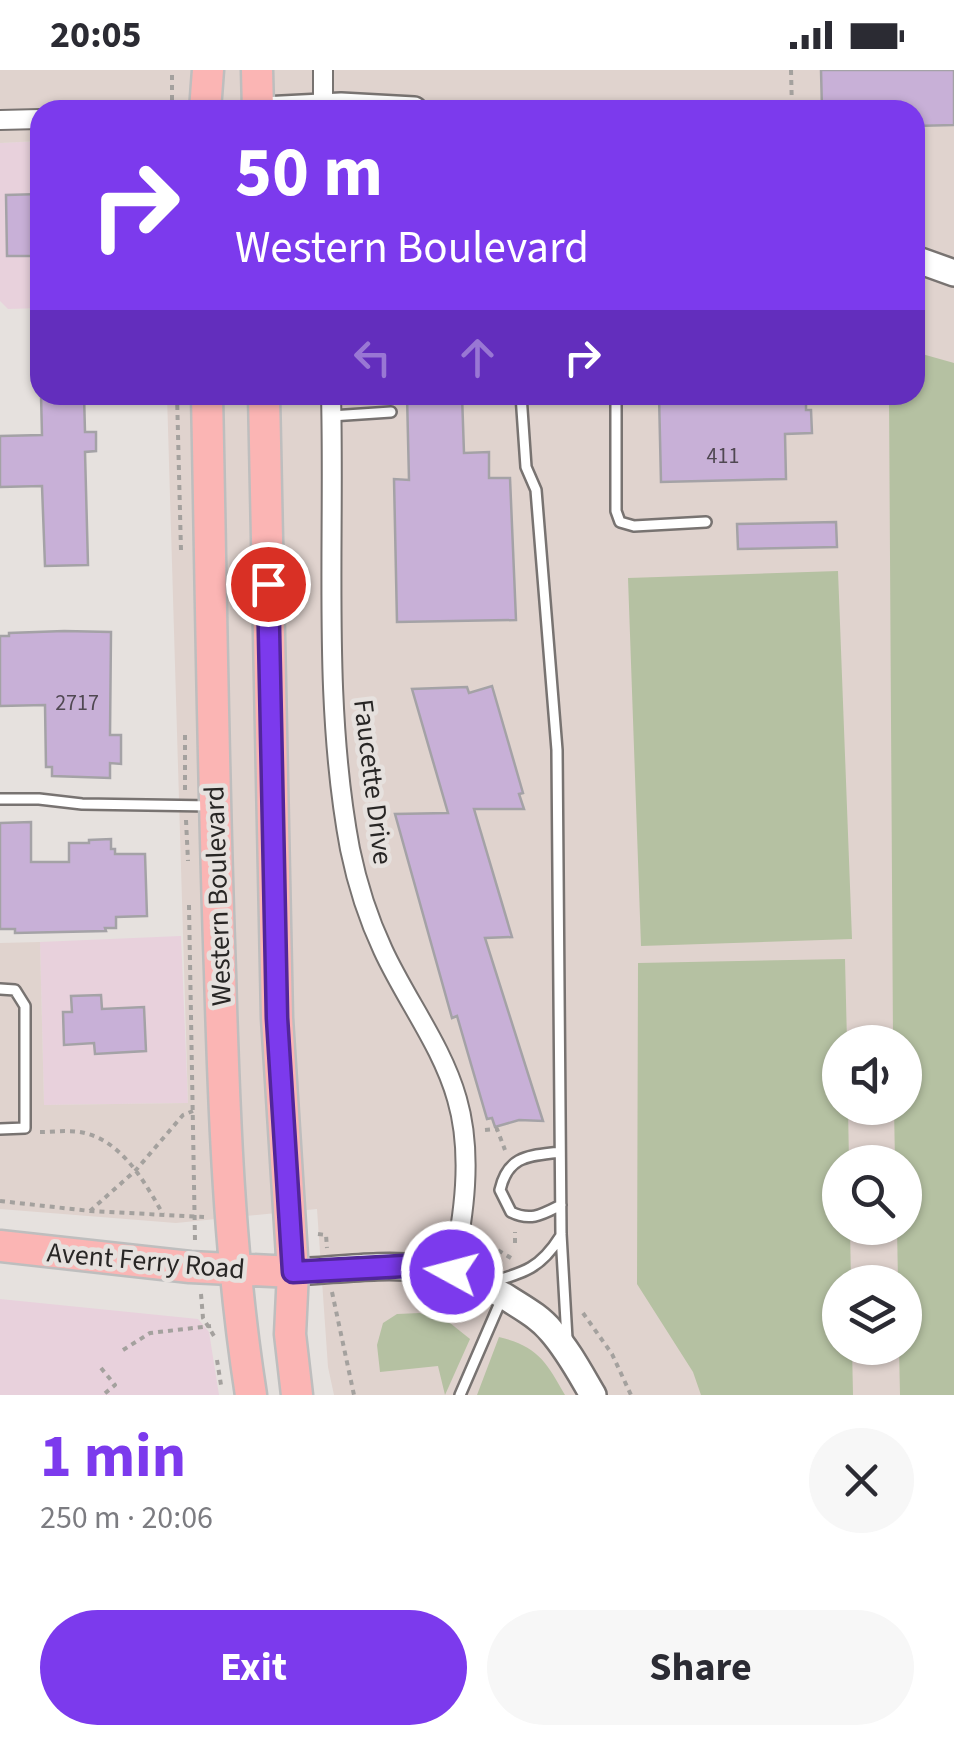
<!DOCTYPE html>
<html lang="en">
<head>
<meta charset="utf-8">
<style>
	body { margin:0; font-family:"Source Sans 3",sans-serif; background:#f7f7f7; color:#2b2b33; height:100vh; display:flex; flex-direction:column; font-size:38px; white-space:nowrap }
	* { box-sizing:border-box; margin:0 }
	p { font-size:32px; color:#7c7c81 }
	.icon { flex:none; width:55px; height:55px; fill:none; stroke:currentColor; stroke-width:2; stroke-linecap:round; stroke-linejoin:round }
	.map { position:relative; height:1325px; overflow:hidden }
	.drawer { display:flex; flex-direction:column; background:#fff; flex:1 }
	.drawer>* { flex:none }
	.hud { position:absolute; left:30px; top:30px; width:895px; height:305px; border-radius:30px; box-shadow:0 2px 8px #0004; background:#7c3aed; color:#fff; overflow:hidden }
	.buttons { position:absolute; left:822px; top:955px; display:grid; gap:20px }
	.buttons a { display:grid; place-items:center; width:100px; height:100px; border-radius:50%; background:#fff; box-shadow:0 2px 8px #0004; font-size:50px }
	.pin { position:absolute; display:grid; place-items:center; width:85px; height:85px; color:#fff; margin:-42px; border:5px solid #fff; border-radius:50%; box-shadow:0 2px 10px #0007 }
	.me { position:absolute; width:110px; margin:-55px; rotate:277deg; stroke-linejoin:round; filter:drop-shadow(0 0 8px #0008) }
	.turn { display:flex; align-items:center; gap:35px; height:210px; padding:0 40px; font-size:45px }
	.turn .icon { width:130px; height:130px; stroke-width:2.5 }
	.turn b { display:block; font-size:70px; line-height:85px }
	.lanes { display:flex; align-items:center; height:95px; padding:0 40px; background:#0003; justify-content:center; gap:50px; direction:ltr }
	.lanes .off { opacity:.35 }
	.round { display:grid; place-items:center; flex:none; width:105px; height:105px; border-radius:52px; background:#f7f7f7 }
	.summary { display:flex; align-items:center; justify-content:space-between; height:170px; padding:0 40px }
	h1 { font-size:60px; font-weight:700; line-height:75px; color:#7c3aed }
	.button { display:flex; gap:20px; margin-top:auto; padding:20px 40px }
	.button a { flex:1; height:115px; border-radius:60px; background:#7c3aed; color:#fff; font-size:40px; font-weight:700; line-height:115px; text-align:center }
	.button a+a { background:#f7f7f7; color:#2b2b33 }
	.status { display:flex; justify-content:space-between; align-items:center; height:70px; padding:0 50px; background:#fff; direction:ltr }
	.status svg { height:28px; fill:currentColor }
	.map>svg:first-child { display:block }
</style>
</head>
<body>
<div class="status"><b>20:05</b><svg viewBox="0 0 49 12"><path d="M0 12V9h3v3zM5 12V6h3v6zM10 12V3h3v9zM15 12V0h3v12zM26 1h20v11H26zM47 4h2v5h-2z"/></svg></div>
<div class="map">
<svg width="954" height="1325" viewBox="0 0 954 1325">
	<rect width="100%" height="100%" fill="#e6e1de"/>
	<path fill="#e8d1dc" d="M40,71V238L8,239L0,231V73Z
		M181,866L188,1033L44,1035L40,872Z
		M0,1229L198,1249L209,1262L219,1325H0Z"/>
	<path fill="#e0d3ce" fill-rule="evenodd" d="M0,0H954V1325H334L328,1297L317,1139L176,1153L0,1139V873L40,872L44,1035L188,1033L167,325H915V40H40V71L0,73ZM840,972H905V1038H840ZM840,1092H905V1158H840ZM840,1212H905V1278H840Z"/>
	<path fill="#b5c1a2" d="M915,282L954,293V1325H900L899,1278H905V1212H898L897,1158H905V1092H895L894,1038H905V972H893L889,325H915Z
		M838,501L852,869L641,876L628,508Z
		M845,889L847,972H840V1038H848L849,1092H840V1158H850L851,1212H840V1278H852L853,1325H701L693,1302L637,1214L638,893Z
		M420,1243L450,1253L470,1269L445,1325L438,1296L380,1302L377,1275L383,1253L397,1244Z
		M499,1267C537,1276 546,1291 565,1325H477Z"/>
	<path fill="#c8b0d7" stroke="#a4a2a6" stroke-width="2.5" d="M821,0H954V55L915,56V40H822Z
		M40,124V186H7L6,125Z
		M41,325H84L85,362H96V381L85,382L88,495L45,496L42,416L0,417V366L42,365Z
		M407,325H462L464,383L489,382V408H510L516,550L397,552L394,409L409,410Z
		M659,325H784V329H806V340H811L812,363L785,364L786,409L661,412Z
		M836,452L837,477L738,479L737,454Z
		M64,561L111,562L110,665H121V694L110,693V708L52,706V697H46L45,635L0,636V566H9V563Z
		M492,616L523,723L519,724L524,739H474L512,867L485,868L543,1051L519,1050L495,1057L492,1048L487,1049L457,946L452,948L395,744L448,743L412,619L467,617L469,623Z
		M31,752V792H69V773H89V770L111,769V779H115V784H145L147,846L116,847V858H105L106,861L15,863V859H0V753Z
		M101,925L102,939L144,937L146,981L95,984L94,973L64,975L63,942H72L71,926Z"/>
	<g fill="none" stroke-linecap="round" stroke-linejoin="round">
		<defs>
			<path id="lane" d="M521,325L526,397L536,420L557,680L561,1164L567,1269
				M616,325V441L620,452L634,456L706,452
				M331,346L391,342
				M0,729H39L82,734L212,736
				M0,919L15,920L25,936V1058L0,1059
				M560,1082C529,1086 508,1085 500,1120L511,1142C531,1152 543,1144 561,1135
				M488,1213C523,1203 540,1199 560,1167
				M460,1325L502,1228"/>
			<path id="street" d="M323,0V40
				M0,50L40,49
				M331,325C335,475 322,631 350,779C357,813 368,848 383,880C406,930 442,976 457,1029C473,1084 464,1147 452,1202"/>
			<path id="secondary" d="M263,40L341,36L414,40
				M915,189L954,203
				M293,1202C374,1198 435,1183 509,1229C523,1238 540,1247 551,1261C568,1280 580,1303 593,1325"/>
			<path id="primary" d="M257,0L258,40
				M205,40L208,0
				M207,325C211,517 213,709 220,902C224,1043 229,1185 251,1325
				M264,325L277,948L293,1202L290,1264L297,1325
				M0,1176L190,1197L293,1202"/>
		</defs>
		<use href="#lane" stroke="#787371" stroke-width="14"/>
		<use href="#street" stroke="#787371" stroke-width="22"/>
		<use href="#secondary" stroke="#787371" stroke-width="30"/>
		<use href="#primary" stroke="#bebebe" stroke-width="35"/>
		<path stroke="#a4a19e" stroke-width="4" stroke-dasharray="5 5" stroke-linecap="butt" d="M791,0L792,40
			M172,40V0
			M177,325L181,481
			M185,665V721
			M186,750L188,791
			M189,835L195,1170
			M485,1060L497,1059L505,1080
			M40,1062C53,1062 67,1060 80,1062C121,1069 144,1111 163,1144
			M0,1131L90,1141L204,1147
			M90,1141L136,1100L183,1045L193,1041
			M318,1164L326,1165L327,1178
			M481,1170L511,1188
			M515,1173V1162
			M332,1222L354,1325
			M201,1224L203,1248L214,1266
			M583,1243L612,1284L631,1325
			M123,1280L150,1263L211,1256
			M217,1290L221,1315
			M101,1298L115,1315L103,1325"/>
		<use href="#lane" stroke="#fff" stroke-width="9"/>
		<use href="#street" stroke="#fff" stroke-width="18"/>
		<use href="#secondary" stroke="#fff" stroke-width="25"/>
		<use href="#primary" stroke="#fbb5b4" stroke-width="30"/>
	</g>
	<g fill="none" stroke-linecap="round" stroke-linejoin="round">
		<defs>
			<path id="route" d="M268,514L277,948L293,1202L404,1196L452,1202"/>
		</defs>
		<use href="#route" stroke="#51269a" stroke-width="25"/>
		<use href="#route" stroke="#7c3aed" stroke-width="18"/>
	</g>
	<g text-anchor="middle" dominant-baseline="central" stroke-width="9" stroke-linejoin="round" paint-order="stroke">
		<g font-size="22" fill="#504852">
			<text x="723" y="386">411</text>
			<text x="77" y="633">2717</text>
		</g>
		<g font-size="28" fill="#282625" stroke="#e6e1de">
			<text transform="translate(373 712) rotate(83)">Faucette Drive</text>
			<text transform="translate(218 826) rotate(-92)">Western Boulevard</text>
			<text transform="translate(146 1191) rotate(5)">Avent Ferry Road</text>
		</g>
	</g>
</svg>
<div class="buttons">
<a><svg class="icon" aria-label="sound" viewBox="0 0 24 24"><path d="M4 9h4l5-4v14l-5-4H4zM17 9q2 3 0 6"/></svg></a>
<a><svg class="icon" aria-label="search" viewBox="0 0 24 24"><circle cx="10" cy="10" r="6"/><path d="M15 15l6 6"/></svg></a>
<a><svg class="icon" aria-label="layers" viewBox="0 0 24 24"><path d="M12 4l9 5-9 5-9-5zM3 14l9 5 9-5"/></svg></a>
</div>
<div class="pin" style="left:268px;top:514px;background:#d93025"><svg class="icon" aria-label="arrive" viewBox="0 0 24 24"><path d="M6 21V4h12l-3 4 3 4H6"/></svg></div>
<svg class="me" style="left:452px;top:1202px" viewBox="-20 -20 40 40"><circle r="17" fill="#7c3aed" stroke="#fff" stroke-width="3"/><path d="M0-11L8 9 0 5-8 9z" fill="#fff"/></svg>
<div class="hud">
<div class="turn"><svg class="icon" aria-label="right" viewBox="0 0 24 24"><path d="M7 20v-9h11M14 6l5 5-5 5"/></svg><div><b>50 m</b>Western Boulevard</div></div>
<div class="lanes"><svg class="icon off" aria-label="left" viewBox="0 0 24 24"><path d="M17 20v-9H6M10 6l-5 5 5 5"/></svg><svg class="icon off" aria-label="ahead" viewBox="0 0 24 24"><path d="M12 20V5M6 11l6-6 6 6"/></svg><svg class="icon" aria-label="right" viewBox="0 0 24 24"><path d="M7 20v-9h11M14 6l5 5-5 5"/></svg></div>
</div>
</div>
<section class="drawer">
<div class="summary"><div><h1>1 min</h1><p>250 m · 20:06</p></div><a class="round"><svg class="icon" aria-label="close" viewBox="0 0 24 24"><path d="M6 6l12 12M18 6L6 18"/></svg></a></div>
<div class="button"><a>Exit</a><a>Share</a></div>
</section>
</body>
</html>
